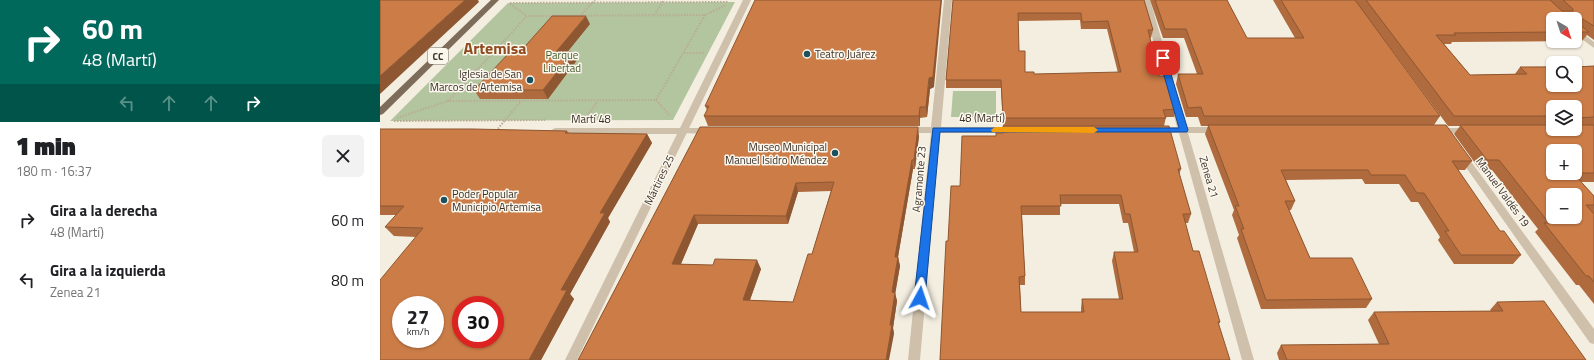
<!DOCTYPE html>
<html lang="es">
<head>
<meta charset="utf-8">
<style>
	body { margin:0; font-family:"Titillium Web",sans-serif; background:#f2f2f2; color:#202124; height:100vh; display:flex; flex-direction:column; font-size:15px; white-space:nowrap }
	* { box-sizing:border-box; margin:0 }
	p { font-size:13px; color:#757577 }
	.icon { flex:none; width:22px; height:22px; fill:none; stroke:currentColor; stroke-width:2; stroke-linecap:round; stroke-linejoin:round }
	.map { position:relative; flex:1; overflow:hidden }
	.drawer { display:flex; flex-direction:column; background:#fff; width:380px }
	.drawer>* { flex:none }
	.top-card { background:#00695c; color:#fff; overflow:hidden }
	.needle { width:26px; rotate:141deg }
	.tools { position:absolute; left:1166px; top:12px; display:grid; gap:8px }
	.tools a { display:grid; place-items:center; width:36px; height:36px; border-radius:6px; background:#fff; box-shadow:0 1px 3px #0004; font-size:20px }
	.speed { position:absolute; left:12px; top:296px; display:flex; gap:8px; font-size:20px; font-weight:700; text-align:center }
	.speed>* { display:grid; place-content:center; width:52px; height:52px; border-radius:50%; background:#fff; box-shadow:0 1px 3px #0004; line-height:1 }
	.speed small { font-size:10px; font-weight:400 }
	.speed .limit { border:6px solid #d22; background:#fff; color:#111 }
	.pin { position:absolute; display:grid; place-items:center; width:34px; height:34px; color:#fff; margin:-17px; border-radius:8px; box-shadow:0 2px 6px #0006 }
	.me { position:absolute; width:44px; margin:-22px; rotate:5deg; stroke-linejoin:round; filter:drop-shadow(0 0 3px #0008) }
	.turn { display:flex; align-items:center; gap:14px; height:84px; padding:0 16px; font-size:18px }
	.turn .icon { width:52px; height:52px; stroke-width:2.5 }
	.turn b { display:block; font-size:28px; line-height:34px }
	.lanes { display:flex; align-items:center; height:38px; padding:0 16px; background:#0003; justify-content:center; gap:20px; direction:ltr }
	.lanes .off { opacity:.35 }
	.round { display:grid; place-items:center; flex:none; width:42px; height:42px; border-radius:6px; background:#f2f2f2 }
	.overview { display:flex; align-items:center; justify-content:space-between; height:68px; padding:0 16px }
	h1 { font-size:24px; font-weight:800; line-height:30px }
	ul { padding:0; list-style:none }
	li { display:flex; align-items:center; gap:12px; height:60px; padding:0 16px }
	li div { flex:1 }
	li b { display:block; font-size:15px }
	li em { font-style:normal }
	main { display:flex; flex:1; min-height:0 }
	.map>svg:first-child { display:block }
</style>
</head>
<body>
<main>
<section class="drawer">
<div class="top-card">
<div class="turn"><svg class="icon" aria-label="right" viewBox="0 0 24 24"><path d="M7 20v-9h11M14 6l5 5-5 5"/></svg><div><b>60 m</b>48 (Martí)</div></div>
<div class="lanes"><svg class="icon off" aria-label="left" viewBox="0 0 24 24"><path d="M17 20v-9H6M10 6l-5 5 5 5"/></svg><svg class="icon off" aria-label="ahead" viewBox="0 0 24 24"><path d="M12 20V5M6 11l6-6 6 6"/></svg><svg class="icon off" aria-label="ahead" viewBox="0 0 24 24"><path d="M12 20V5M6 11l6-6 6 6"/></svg><svg class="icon" aria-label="right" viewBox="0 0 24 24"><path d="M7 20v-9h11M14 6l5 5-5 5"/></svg></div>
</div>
<div class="overview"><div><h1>1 min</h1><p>180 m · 16:37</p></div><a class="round"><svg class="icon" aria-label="close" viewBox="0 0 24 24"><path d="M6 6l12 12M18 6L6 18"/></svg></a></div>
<ul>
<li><svg class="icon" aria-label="right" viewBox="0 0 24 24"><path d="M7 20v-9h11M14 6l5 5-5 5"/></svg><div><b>Gira a la derecha</b><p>48 (Martí)</p></div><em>60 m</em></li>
<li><svg class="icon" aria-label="left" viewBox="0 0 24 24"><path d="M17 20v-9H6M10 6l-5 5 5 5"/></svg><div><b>Gira a la izquierda</b><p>Zenea 21</p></div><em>80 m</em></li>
</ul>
</section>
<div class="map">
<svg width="1214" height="360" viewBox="0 0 1214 360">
	<rect width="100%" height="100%" fill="#f4eee0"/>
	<path fill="#b2c59f" d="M355,2L293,120L10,121L128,3Z
		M573,91H616V117H571Z"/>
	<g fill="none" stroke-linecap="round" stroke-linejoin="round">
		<path stroke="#baab95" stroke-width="2" stroke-dasharray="1.5 1.5" stroke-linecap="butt" d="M130,3L349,2
			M130,4L147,16
			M274,15L284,0
			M325,15L276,100L68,101L147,16Z
			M325,15L346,5
			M200,16L215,0
			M304,53H325
			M81,54L142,52
			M276,100L290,116
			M207,116L218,101
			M17,118L68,101
			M14,121L165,120
			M116,131L141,101"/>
		<path fill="#cec0ab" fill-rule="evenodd" d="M564,0H572L561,127H636L641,130L636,133H560L540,360H528L551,133H526L521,130L526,127H551Z
			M762,0H770L807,127H840L845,130L840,133H808L874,360H862L799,133H776L771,130L776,127H797Z
			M1195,28L1214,42V48L1195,34Z
			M303,128H330L335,131L330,134L300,133L298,131L300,129Z
			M1058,128H1090L1095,131L1090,134L1055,133L1053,131L1055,129Z
			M1081,151L1084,152L1214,329V344L1210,343L1078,156L1076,154Z"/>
		<path fill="#cec0ab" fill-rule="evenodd" d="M363,0H371L197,360H185L297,134H175L170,131L175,128H300Z"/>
		<path fill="#7e6c5b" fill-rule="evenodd" d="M111,0H119L3,114L0,115V107Z"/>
	</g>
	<path fill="#af6b3d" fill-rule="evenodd" d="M573,0H764L773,30L771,38H770L779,76L796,109L794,117H786L784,126H623L621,88H566V80ZM700,20L701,29H727L738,73L654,74L645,72L639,51L638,21Z
		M770,0H847L867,38H915L893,0H975L1060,116L1054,125L1092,161L1085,170H1078L1120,231L1141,255L1133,264H1074L1058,240L1060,237L1038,202H1031L1019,184H985L982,179L906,180L915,201L911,210H909L930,258L992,299L986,308L881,309L857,238L859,235L852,215L854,210L825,134L828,126H821L818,117H806L796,84L798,74H817L804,38H783Z
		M975,0H1214V40L1207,35L1202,41L1072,42L1071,44H1064L1090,75L1135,74L1140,67L1214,66V182H1201L1214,196V213L1213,214H1214V304L1199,285H1196L1155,232L1158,229L1112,170H1100L1074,134L1080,126H1068ZM1173,19H1195V41H1173ZM1173,107H1195V129H1173Z
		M210,24L187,52H193L197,60L168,99H100L94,90L140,52Z
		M554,87L550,89L547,117L540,118V126H328L324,116L327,110L325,106Z
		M623,126L801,169L799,175L811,214L808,223H805L813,251L840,322L839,324L560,360L568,241L580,186L623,133ZM680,204H739L743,223H748L754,252H734L732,261L739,299H702L701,308V312H641L640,285H645V276L642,215H680Z
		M320,127L539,136L535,169H533L518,257L520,266L515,293L517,301L513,328L514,334L198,360ZM451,191L432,254L413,302L370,300L381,269L301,264L318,224H408L418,192Z
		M0,129L187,131L189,133L267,134L272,143L228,218L230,222L190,294L194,299L161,360H0L36,237L14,236L5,227L16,215H0Z
		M1117,302L1206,360H899L897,353L901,345L999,344L988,320L994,312L1111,311L1110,310Z"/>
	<path fill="#8e5732" d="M85,0H98L99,2L0,94V76Z
		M561,0H562L554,87L550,89L547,117L546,107L549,78Z
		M206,16L210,24L181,60L176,52Z
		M193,52L197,60L168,99L163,90Z
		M540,107V126L539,116Z
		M538,127L539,136L535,169L534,160Z
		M267,134L272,143L228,218L230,222L190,294L194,299L161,360H149L181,290L220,213Z
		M532,160L533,169L518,257L520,266L514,301L512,292L515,257Z
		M416,183L418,192L408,224L406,216Z
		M314,215L318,224L297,273L292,264Z
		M377,260L381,269L367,308L363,300Z
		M515,293L517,301L513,328L514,334L509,360H506L510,325Z"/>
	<path fill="#cb7c47" stroke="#8e5732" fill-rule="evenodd" d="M0,0H85L0,76Z
		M375,0H561L553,77L549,78L546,107H540L539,116H324L329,106H325Z
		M573,0H764L773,30H768L779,76H786L796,109L783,110L786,118H623L621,80H566ZM638,13H701L702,22L728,21L741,72L654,74V72H645V51H639Z
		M775,0H847L867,38H924L901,0H975L1060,116H824L821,107L808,108L798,74H823L806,29H785Z
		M986,0H1170L1182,11H1193V9L1183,0H1214V26L1201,18L1200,25L1209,32H1195V19H1173V32L1074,33L1076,35H1056L1090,75L1147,74L1140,67H1173V85H1195V67L1214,66V117L1195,118V107H1173V116H1074Z
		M172,16H206L176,52H193L163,90H94L129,53L140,52Z
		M828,125H1066L1092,161H1072L1120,231H1124L1141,255H1081L1065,231H1069L1044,193H1037L1025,175H991L988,170H901L915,201H905L930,258H972L992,299L886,300L861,229H864L855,206H859Z
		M1080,125H1173V129H1195V125H1214V173H1195V151H1173V173H1193L1214,196V205H1206L1214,214V282L1209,276H1206L1164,223H1169L1119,160H1107ZM1173,195H1195V217H1173Z
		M623,126H789L801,169H798L811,214H803L813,251H819L840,322H838L850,360H560L566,241H568L571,186H580L582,136H616V133H623ZM680,195H741L745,214H750L758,252H734L743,299H702L704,312H641L639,277L645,276L641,206H681Z
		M320,127H538L534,160H532L515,257H518L512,292L515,293L510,325H512L506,360H198ZM454,182L432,254H428L413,302L363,300L377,260L335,259L333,265L292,264L314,215L406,216L416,183Z
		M0,129H92L187,131L185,133L267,134L220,213H225L181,290H187L149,360H0V280L43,228L5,227L24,206H0ZM21,305H55V339H21ZM81,305H115V339H81Z
		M1164,301L1206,360H907L901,345L1009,344L994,312L1123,311L1117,302Z"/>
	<path fill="#1a73e8" stroke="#114b97" d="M780,56L786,58L808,130L807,132H560L545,298L544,302H536L534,298L553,128H799L779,58Z"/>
	<path fill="#f59e0b" d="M615,127H714L718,130L714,133L612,132L611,130Z"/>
	<g fill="#1d505f" stroke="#fbf7ed" stroke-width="1.5">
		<circle cx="427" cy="54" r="4"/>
		<circle cx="150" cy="80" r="4"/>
		<circle cx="455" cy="153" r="4"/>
		<circle cx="64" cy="200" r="4"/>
	</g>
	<g text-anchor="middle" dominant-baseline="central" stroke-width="3" stroke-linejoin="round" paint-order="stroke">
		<rect fill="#fbf7ed" stroke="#756d64" stroke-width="1" x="48" y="48" width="20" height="16" rx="3"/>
		<g font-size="10" font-weight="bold" fill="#3b322a">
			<text x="58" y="56">CC</text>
		</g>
		<g font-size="11" fill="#3b322a" stroke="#fbf7ed" text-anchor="start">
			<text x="435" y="54">Teatro Juárez</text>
			<text x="142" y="74" text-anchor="end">Iglesia de San<tspan x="142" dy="13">Marcos de Artemisa</tspan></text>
			<text x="447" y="147" text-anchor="end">Museo Municipal<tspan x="447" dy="13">Manuel Isidro Méndez</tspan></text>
			<text x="72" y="194">Poder Popular<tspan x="72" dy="13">Municipio Artemisa</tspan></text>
		</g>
		<g font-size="11" fill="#435b2d" stroke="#fbf7ed">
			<text x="182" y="55">Parque<tspan x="182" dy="13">Libertad</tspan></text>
		</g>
		<g font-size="11" fill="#3b322a" stroke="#fbf7ed">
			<text x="602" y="118">48 (Martí)</text>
			<text x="211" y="119">Martí 48</text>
			<text transform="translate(829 177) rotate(74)">Zenea 21</text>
			<text transform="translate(539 179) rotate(-85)">Agramonte 23</text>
			<text transform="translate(279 180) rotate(-64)">Mártires 25</text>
			<text transform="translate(1123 192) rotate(54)">Manuel Valdés 19</text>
		</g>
		<g font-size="16" font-weight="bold" fill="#8f4b1f" stroke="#fbf7ed">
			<text x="115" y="48">Artemisa</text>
		</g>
	</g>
</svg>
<div class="tools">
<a><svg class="needle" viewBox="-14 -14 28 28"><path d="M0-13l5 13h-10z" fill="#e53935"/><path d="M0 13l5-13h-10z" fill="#757577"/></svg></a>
<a><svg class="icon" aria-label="search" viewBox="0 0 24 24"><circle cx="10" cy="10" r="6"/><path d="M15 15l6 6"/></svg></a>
<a><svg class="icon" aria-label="layers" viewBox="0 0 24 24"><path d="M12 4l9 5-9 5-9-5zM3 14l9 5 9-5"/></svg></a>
<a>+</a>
<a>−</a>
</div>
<div class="speed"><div>27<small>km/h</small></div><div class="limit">30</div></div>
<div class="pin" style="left:783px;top:58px;background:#d93025"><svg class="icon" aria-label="arrive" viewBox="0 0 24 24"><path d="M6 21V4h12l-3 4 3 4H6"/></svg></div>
<svg class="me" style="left:540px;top:298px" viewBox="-20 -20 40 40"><path d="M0-17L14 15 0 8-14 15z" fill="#1a73e8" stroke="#fff" stroke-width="4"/></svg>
</div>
</main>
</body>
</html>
